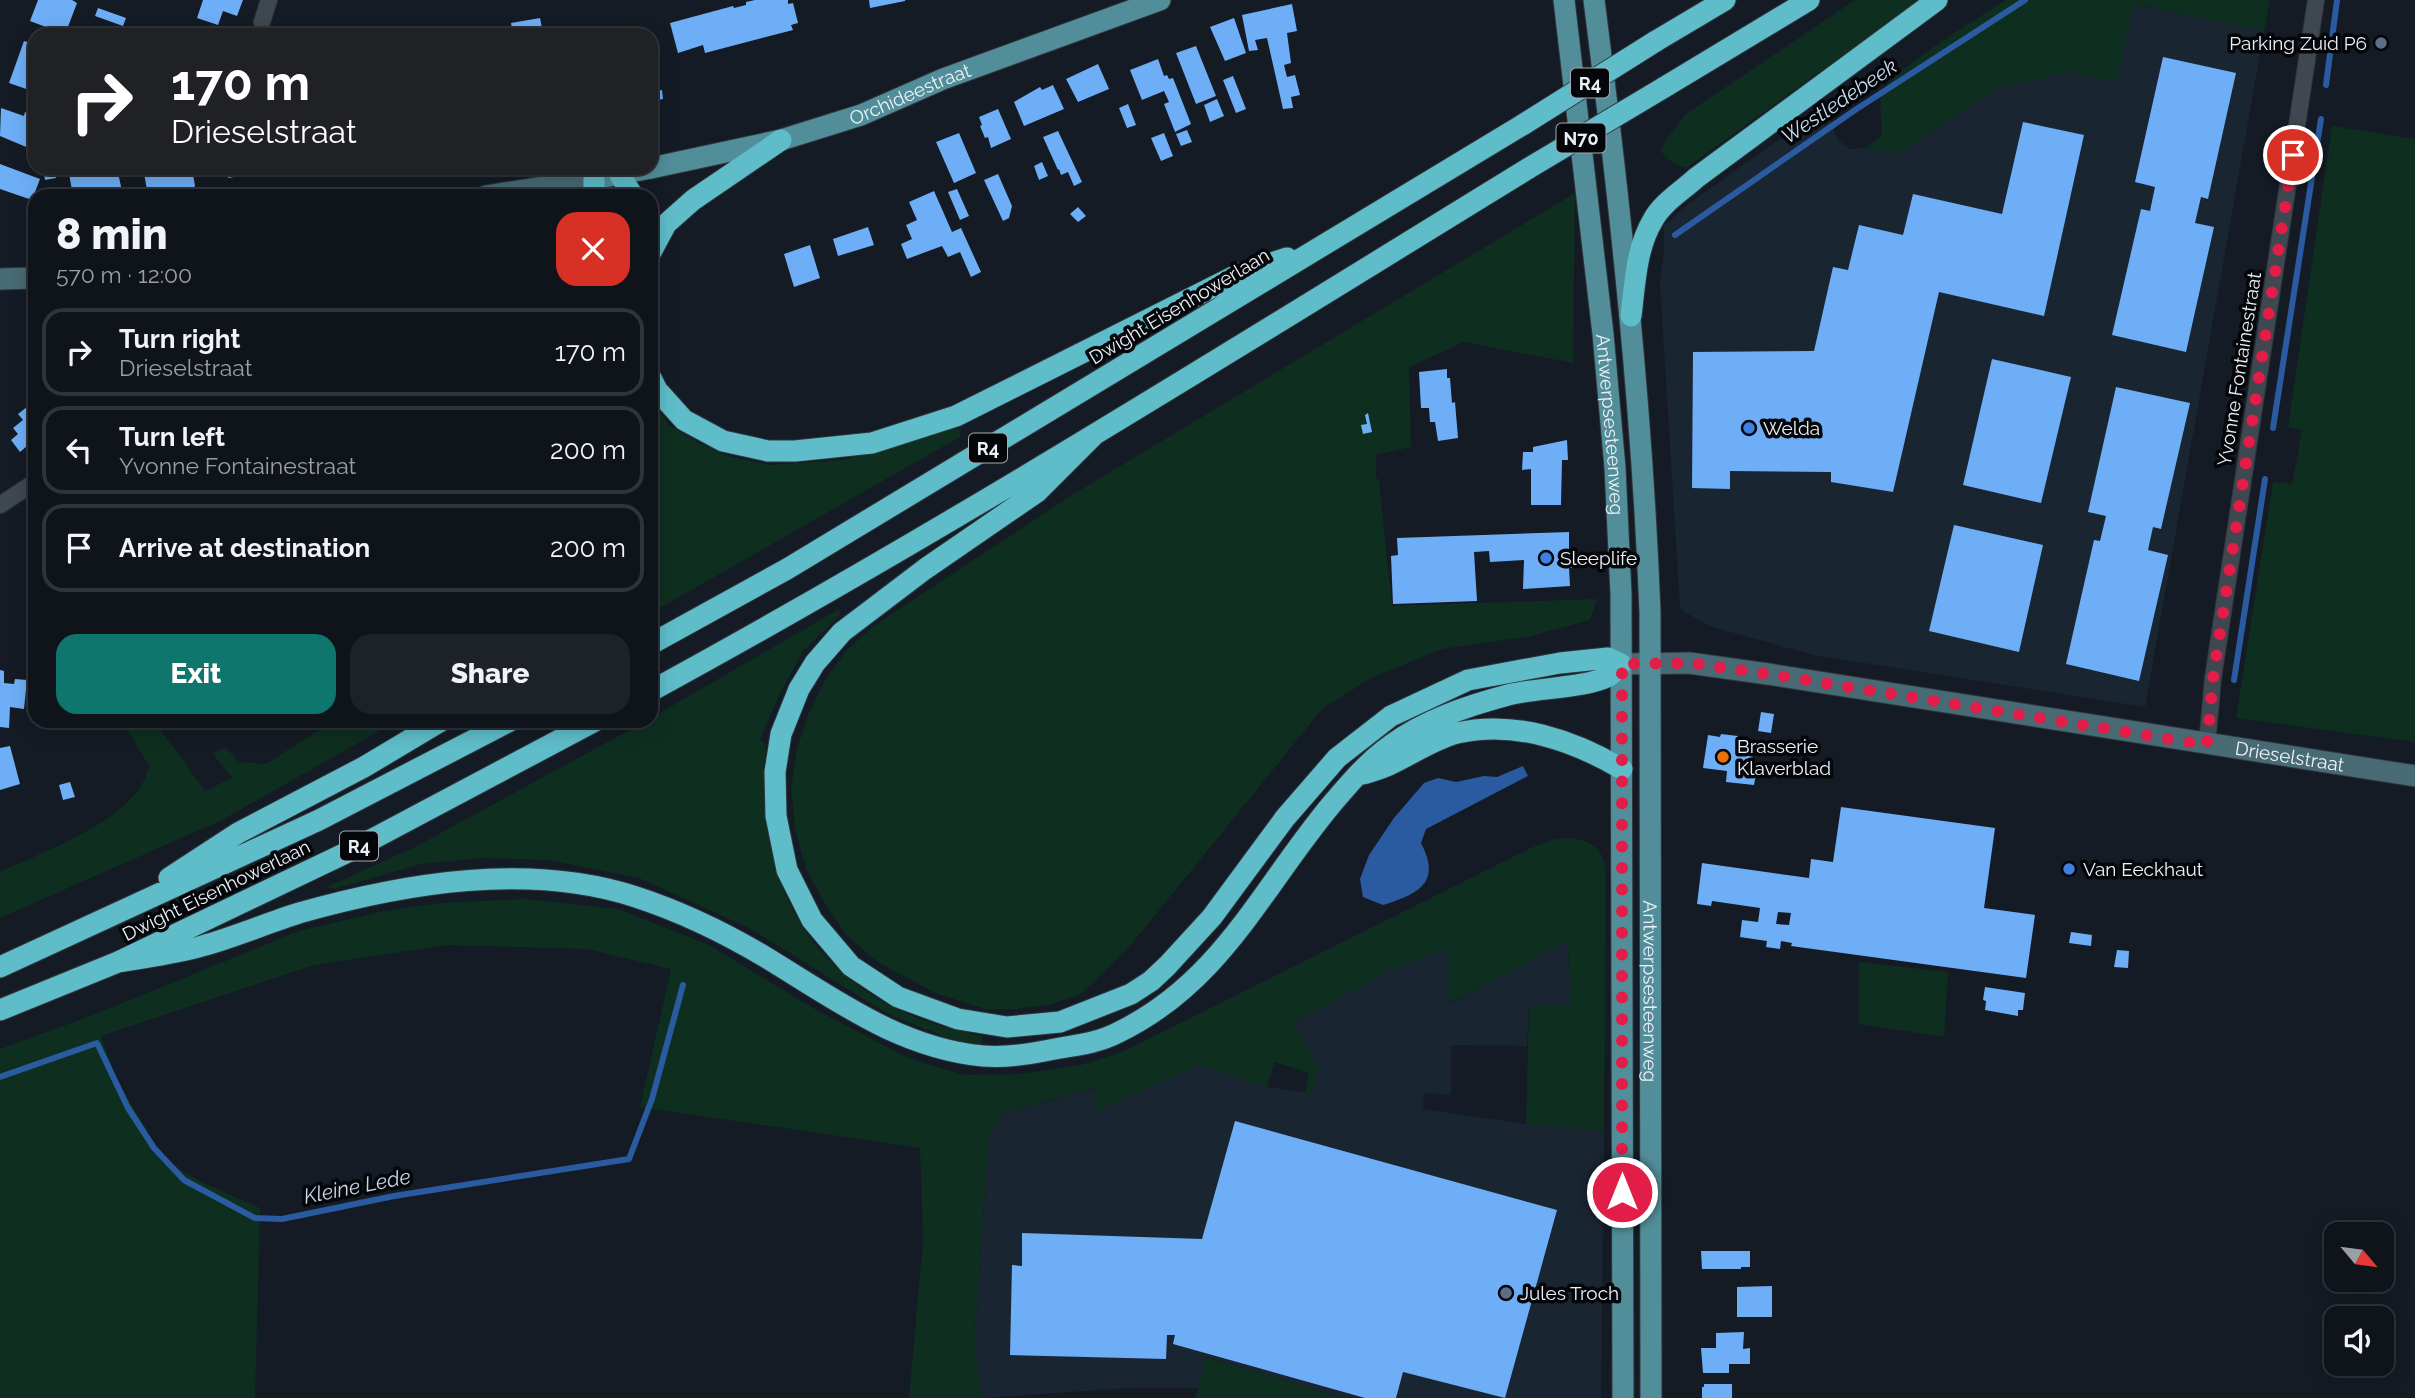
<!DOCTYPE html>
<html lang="en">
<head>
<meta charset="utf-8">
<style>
	body { margin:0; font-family:Raleway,sans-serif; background:#1d2128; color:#f1f3f6; height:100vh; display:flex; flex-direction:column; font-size:26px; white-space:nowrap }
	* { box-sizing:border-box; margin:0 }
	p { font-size:23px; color:#9b9ea3 }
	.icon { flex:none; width:38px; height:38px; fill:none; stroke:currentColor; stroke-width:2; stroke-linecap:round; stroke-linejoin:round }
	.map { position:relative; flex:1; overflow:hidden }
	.panel { position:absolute; left:28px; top:189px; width:630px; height:539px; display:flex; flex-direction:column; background:#0f141b; border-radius:21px; box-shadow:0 4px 18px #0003,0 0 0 2px #2f333a }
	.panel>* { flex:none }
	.banner { position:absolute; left:28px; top:28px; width:630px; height:147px; border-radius:21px; box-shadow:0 4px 18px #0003,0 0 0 2px #2f333a; background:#202124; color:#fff; overflow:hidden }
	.needle { width:46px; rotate:119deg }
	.buttons { position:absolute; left:2324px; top:1222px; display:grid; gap:14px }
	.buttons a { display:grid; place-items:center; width:70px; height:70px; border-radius:14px; background:#0f141b; box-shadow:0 4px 18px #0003,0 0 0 2px #2f333a; font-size:35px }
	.pin { position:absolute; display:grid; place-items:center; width:60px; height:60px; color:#fff; margin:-30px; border:4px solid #fff; border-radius:50%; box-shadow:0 2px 7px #0007 }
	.me { position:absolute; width:77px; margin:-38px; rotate:0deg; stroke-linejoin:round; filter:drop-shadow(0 0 5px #0008) }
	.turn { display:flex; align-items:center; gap:24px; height:147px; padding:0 28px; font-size:32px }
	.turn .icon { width:91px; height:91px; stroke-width:2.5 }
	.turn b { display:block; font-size:49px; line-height:60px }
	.round { display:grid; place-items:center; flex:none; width:74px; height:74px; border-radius:21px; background:#1d2128 }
	.head { display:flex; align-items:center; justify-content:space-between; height:119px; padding:0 28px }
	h1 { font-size:42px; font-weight:800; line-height:52px }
	.action { display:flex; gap:14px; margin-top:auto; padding:14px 28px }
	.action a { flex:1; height:80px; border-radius:21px; background:#0f766e; color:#fff; font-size:28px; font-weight:800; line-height:80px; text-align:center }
	.action a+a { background:#1d2128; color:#f1f3f6 }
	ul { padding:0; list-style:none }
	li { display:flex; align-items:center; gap:21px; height:88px; margin:0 14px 10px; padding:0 14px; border:4px solid #2f333a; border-radius:21px }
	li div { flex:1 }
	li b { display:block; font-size:26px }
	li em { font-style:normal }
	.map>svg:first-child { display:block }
</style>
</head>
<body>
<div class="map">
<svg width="2415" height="1398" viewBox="0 0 2415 1398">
	<rect width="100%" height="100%" fill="#141b24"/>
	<path fill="#1a2532" d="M2133,4L2264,31L2145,707L1813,655L1709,626L1685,612L1680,608L1660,283L1664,251V226L1684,207L1836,99L1831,120L1837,139L1849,149L1865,148L1897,154L1995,89L2067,72L2116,81Z
		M1568,940L1570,1006L1529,1005L1527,1046L1451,1045V1095L1424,1093L1423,1109L1526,1124L1604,1131L1601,1398H1342L1207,1357L1198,1388H1126L982,1398L974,1343L989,1136L1002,1114L1096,1088V1111L1199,1065L1267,1087L1312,1093L1319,1069L1293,1023L1389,971L1448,948L1450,1004Z"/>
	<path fill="#0e2e20" d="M1855,0H1920L1686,168C1674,164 1668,161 1661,151L1665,141L1686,114Z
		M2006,0H2270L2264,31L2134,4L2116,82L2067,72L1995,89L1897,154L1865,148L1882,136C1882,123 1878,105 1882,93C1889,72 1983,15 2006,0Z
		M2332,126L2415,139V742L2236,718L2273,482L2292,484L2302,430L2288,427Z
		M1575,193L1573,363L1464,342L1409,367L1411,447L1376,455V479H1379L1392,606L1597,599L1590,620L1531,636L1442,649L1373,677L1323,708L1126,951L1081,994L1052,1004L1017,1009H985L935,993L878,962L847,936L827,907L806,869L795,829L791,788L797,749L808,715L824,682L845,652L875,625L1072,495Z
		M651,400L669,425L697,442L728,456L768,465L843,460L956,428L961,430L960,437L651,613Z
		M839,609L840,615L803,651L779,695L760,740L766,745C756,858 791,956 897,1009C924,1022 954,1030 983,1037L981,1045L950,1039L888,1014L749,928L639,878L549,860L482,858L421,864L334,889L327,887L417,846L646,721H651V718Z
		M122,721H154L205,791L232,778L213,754L225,747L239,762L266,764L333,721H397L222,820L0,918V872C44,851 139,819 149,766Z
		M1571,838C1593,841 1603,849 1606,871L1604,1131L1526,1124L1529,1005L1570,1006L1568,941L1449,1004L1448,948L1389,971L1293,1023L1319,1069L1312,1093L1305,1092L1309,1073L1275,1062L1267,1087L1199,1065L1095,1112V1088L1002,1114L989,1136L974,1343L982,1398H909L923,1240L920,1148L640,1107L671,969L586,949L447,945L314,965L101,1036L117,1080L164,1159L201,1182L260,1208L255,1398H0V1049L93,1015L299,931L380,912L439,903L525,899L618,909L709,945L811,1007L908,1058L964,1075L1021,1074L1081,1065L1122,1052L1531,848L1555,839Z
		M1859,962L1948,972L1944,1037L1859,1024Z
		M1206,1357L1342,1398H1195Z"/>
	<path fill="#2a5ba1" d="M1523,766L1528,776L1426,829L1421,843C1442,883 1418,894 1383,905L1363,897L1360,879L1369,855L1394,818L1424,783L1438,778L1456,782L1484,776L1497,777Z"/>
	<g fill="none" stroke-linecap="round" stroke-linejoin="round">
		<path stroke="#2a5ba1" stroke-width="6" d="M2326,85L2337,0
			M1675,235L1855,110L2025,0
			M2273,428L2321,119
			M2234,680L2265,479
			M0,1077L97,1043L128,1108L154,1148L184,1180L255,1218L282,1219L394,1196L629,1159L652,1099L683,985"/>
	</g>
	<path fill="#6eaef7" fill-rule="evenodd" d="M38,0H72L77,3L66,32L60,29L59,32L30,21Z
		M203,0H243L237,16L223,11L218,25L197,18Z
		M755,0H788V4L793,3L798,23L791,25L793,30L705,53L703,45L678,53L670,23L733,6L734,8L746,5V2Z
		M869,0H905V1L870,8Z
		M1292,4L1297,31L1287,33L1291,63L1284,65L1287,77L1295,75L1300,95L1291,97L1293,108L1283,109L1267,38L1255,40L1258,50L1249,51L1242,15Z
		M98,8L126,18L123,26L95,16Z
		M540,18L543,33L513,35L511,23Z
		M1234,18L1246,53L1225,61L1210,27Z
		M622,26L636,29L635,35H620Z
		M348,27L349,35H340L339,28Z
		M24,41L35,45V92L9,83Z
		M1196,46L1216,96L1196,104L1176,53Z
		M2163,57L2236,73L2208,199L2201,197L2195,223L2214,227L2186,352L2112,335L2141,209L2150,211L2155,187L2135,182Z
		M1158,59L1164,76L1167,75L1169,79L1173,78L1191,124L1175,132L1164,104L1169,102L1164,91L1142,100L1130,70Z
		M1098,64L1109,89L1078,102L1066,79Z
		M1233,76L1246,109L1236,113L1223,80Z
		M1053,85L1064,109L1024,126L1014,102L1040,87L1042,90Z
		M662,90L663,99L651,101V92Z
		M1217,99L1224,116L1210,122L1204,105Z
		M1128,104L1136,125L1127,128L1119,108Z
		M1,108L24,116L25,112L35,116V162L27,160L31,149L0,136Z
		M998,109L1011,139L991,148L988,137L985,138L980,126L982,125L979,117Z
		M2023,122L2084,135L2044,316L1939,292L1893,492L1831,482V472L1730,471V489L1692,488L1693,352L1814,351L1833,267L1848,270L1859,225L1903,235L1913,194L2002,214Z
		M1187,130L1192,142L1181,146L1176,134Z
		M1058,131L1082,182L1074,186L1068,172L1061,175L1059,169L1058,170L1043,137Z
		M959,133L976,173L954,183L936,142Z
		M1164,133L1173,156L1161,161L1151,138Z
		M1042,162L1048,176L1039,180L1034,166Z
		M0,164L40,179L32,200L0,189Z
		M43,168H55L56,178L45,180Z
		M68,168H117L122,191L93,196H73Z
		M143,168H192L195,186L191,191L180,193L178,189L171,193L168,191L148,195Z
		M226,168H264V172L228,178Z
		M998,174L1012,206L1009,218L1003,221L984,180Z
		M957,189L969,216L960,220L948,192Z
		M934,191L952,232L961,228L981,272L971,277L960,252L948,257L942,246L907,259L901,244L912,239L906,225L917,220L909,202Z
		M1078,207L1086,216L1078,222L1070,214Z
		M868,227L874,245L838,256L833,239Z
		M810,245L820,278L794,287L784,254Z
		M29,358H35V383L28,382Z
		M1992,359L2071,377L2041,503L1963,485Z
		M1447,369V378H1450L1452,403L1455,402L1458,438L1438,441L1435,422H1430L1429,408H1421L1419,372Z
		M2116,387L2190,403L2161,529L2153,527L2148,550L2168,555L2139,681L2066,664L2094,540L2100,541L2106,516L2088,512Z
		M32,403L35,407V451L32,453L27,446L20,452L11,440L18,434L13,428L23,420L18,414Z
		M1368,413L1372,432L1363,434L1361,425L1367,424L1365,415Z
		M1567,440L1568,460H1562L1561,505H1531V469L1522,470L1523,452H1533V447Z
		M1954,525L2043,545L2019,652L1929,631Z
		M1569,532V549H1571L1572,563V568H1569L1570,586L1523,589L1524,560L1490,562L1489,551L1474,552L1477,601L1393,604L1391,556L1398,555L1397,538Z
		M0,670L4,671V683L14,684L15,679L27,680L24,709L10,707L9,728L0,727Z
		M1761,712L1774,714L1771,733L1758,731Z
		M1721,734L1738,736L1737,740L1747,741L1745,749L1753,750L1752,762L1758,763L1754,785L1726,782L1727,771L1703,768L1708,735L1720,737Z
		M10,746L20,784L0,790V748Z
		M70,782L75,797L63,800L59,785Z
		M1841,807L1995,828L1984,908L2035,915L2026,978L1791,946L1792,943L1781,941L1780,949L1766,947L1767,941L1740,937L1742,920L1758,922L1760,908L1712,901L1711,906L1697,904L1702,863L1809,878L1811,859L1833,862ZM1778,912L1791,913L1789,925L1776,924Z
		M2071,932L2092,935L2091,946L2069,943Z
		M2117,950L2129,951L2128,968L2114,967Z
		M1985,987L2025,993L2023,1010H2018V1016L1985,1010L1986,1001L1983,1000Z
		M1235,1121L1557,1210L1505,1398L1403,1372L1396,1398H1365L1173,1344L1175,1335H1167L1166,1359L1010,1355L1012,1265L1022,1266V1233L1202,1239Z
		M1701,1251H1750V1267H1741V1269H1702Z
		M1772,1286V1317H1737V1287Z
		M1744,1332L1743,1349L1750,1348V1364H1729V1373H1703L1701,1348H1716V1333Z
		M1704,1384H1732V1398H1702V1387H1704Z"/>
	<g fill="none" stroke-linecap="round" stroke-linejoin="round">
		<defs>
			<path id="street" d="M262,22L269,0
				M0,505L35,482
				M2207,745L2213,678L2316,0"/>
			<g id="secondary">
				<path d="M486,196L594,179"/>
				<path d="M0,279L35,278"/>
				<path id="s1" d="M1621,664L1689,663L1768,674L2415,776"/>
			</g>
			<g id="primary">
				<path id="s2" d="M1564,0L1603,334L1615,468L1621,594L1623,1398"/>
				<path id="s3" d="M1594,0C1620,203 1642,407 1650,612L1651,1398"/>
				<path id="s4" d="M651,168L781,140L861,115L943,79L1160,0"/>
				<path d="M594,179L651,168"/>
			</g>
			<path id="highway" d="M1656,41L1725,0
				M1663,88L1809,0
				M620,175L633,196
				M594,179V196
				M651,252L666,224L693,200L781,140
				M1631,316C1635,284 1636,248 1653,220C1662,203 1682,191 1696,178L1937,0
				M651,378L657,390L684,420L723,441L768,451H795L872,443L956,416L1239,274L1287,258
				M651,644L787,569L1524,124
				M651,691C950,528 1239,346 1529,168
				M1363,774C1373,771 1384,768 1393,763C1414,753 1434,739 1457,733C1514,720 1573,740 1622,769
				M169,878L238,833L364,767L441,721
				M118,962C146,957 175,954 202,946C235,937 267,923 299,913C405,883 529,862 636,897C682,912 727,934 767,958C836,1000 900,1048 983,1056C1009,1058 1035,1053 1060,1048C1079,1045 1100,1042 1117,1033C1221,983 1261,889 1331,805C1349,784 1368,761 1391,745C1425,720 1467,706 1508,695C1535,688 1587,688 1609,676C1614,673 1617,668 1621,664L1608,658L1560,663L1468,680L1391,716L1337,758L1285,818L1212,917L1167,966L1151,981L1131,994L1060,1022L1007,1027L958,1019L898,997L851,966L812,920L787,870L776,816L775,772L781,734L799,689L815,663L842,632L925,569L1037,492L1094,435
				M0,967L319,820L510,721
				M0,1010L118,962L352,850L595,721"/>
		</defs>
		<use href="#street" stroke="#31353c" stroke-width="18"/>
		<use href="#secondary" stroke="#31353c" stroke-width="23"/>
		<use href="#primary" stroke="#31353c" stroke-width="23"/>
		<use href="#highway" stroke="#31353c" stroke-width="23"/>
		<use href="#street" stroke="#3f4750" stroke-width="16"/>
		<use href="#secondary" stroke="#486a74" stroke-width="21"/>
		<use href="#primary" stroke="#528e99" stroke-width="21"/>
		<use href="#highway" stroke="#5ebdc9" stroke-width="21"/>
		<defs>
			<path id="highway-bridge" d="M1524,124L1656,41
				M1529,168L1663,88"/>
		</defs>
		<use href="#highway-bridge" stroke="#31353c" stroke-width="23" stroke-linecap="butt"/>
		<use href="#highway-bridge" stroke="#5ebdc9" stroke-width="21"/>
	</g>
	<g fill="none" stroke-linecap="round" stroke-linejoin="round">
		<path stroke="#e11d48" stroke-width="12" stroke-dasharray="0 21.6" d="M1622,1192V664L1689,663L1768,674L2207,745L2213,678L2293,155"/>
	</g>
	<g fill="#5c6f8a" stroke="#040609" stroke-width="2.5">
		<circle cx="2381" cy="43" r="7"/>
		<circle cx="1506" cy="1293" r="7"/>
	</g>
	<g fill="#3f7fe0" stroke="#040609" stroke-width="2.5">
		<circle cx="1749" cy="428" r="7"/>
		<circle cx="1546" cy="558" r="7"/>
		<circle cx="2069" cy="869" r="7"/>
	</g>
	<circle fill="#e8710a" stroke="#040609" stroke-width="2.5" cx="1723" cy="757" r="7"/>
	<g text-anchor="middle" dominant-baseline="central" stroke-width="7" stroke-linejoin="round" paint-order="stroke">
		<g fill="#040609" stroke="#a6aab0" stroke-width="2">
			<rect x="1571" y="68.5" width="38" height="29" rx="5"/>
			<rect x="1556.5" y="123.5" width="49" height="29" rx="5"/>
			<rect x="969" y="433.5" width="38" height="29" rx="5"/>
			<rect x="340" y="831.5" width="38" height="29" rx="5"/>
		</g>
		<g font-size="18" font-weight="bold" fill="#ecf1f7">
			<text x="1590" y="83">R4</text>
			<text x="1581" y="138">N70</text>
			<text x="988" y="448">R4</text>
			<text x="359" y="846">R4</text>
		</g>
		<g font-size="19" fill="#ecf1f7" stroke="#040609" text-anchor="start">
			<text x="2367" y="43" text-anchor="end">Parking Zuid P6</text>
			<text x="1763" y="428">Welda</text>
			<text x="1560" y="558">Sleeplife</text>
			<text x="1737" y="746">Brasserie<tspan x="1737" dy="22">Klaverblad</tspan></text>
			<text x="2083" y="869">Van Eeckhaut</text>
			<text x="1520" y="1293">Jules Troch</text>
		</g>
		<g font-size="19" fill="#ecf1f7" stroke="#040609">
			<text stroke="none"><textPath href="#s4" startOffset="270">Orchideestraat</textPath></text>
			<text transform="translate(1179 306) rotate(-31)">Dwight Eisenhowerlaan</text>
			<text transform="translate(2239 369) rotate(-81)">Yvonne Fontainestraat</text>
			<text stroke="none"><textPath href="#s2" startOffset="427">Antwerpsesteenweg</textPath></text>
			<text stroke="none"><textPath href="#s1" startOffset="676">Drieselstraat</textPath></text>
			<text transform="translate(216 890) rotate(-26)">Dwight Eisenhowerlaan</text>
			<text stroke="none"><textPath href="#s3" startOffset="994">Antwerpsesteenweg</textPath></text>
		</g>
		<g font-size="21" font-style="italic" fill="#ccd9ed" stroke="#040609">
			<text transform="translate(1839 101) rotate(-34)">Westledebeek</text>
			<text transform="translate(357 1186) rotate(-11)">Kleine Lede</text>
		</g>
	</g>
</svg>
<div class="buttons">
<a><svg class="needle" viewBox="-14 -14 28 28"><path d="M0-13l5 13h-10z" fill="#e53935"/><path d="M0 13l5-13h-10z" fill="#9b9ea3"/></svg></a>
<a><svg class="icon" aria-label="sound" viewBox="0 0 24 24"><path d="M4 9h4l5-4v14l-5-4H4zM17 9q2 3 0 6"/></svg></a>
</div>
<div class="pin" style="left:2293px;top:155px;background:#d93025"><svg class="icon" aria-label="arrive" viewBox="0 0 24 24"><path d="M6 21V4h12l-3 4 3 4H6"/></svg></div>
<svg class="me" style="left:1622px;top:1192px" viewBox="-20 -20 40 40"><circle r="17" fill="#e11d48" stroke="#fff" stroke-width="3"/><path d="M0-11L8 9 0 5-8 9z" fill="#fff"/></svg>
<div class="banner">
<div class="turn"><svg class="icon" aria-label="right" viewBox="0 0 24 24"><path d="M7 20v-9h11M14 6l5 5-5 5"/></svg><div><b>170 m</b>Drieselstraat</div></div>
</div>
<section class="panel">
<div class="head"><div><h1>8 min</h1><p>570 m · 12:00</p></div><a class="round" style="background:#d93025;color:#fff"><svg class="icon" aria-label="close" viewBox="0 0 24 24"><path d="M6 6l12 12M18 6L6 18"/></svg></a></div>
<ul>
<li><svg class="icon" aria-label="right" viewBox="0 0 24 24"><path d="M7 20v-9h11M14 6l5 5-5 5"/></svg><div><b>Turn right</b><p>Drieselstraat</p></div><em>170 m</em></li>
<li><svg class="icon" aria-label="left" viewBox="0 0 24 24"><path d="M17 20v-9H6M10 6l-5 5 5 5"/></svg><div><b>Turn left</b><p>Yvonne Fontainestraat</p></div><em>200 m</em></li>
<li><svg class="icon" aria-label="arrive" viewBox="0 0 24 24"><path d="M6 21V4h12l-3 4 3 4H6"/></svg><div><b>Arrive at destination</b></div><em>200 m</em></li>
</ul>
<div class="action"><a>Exit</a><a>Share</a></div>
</section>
</div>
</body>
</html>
